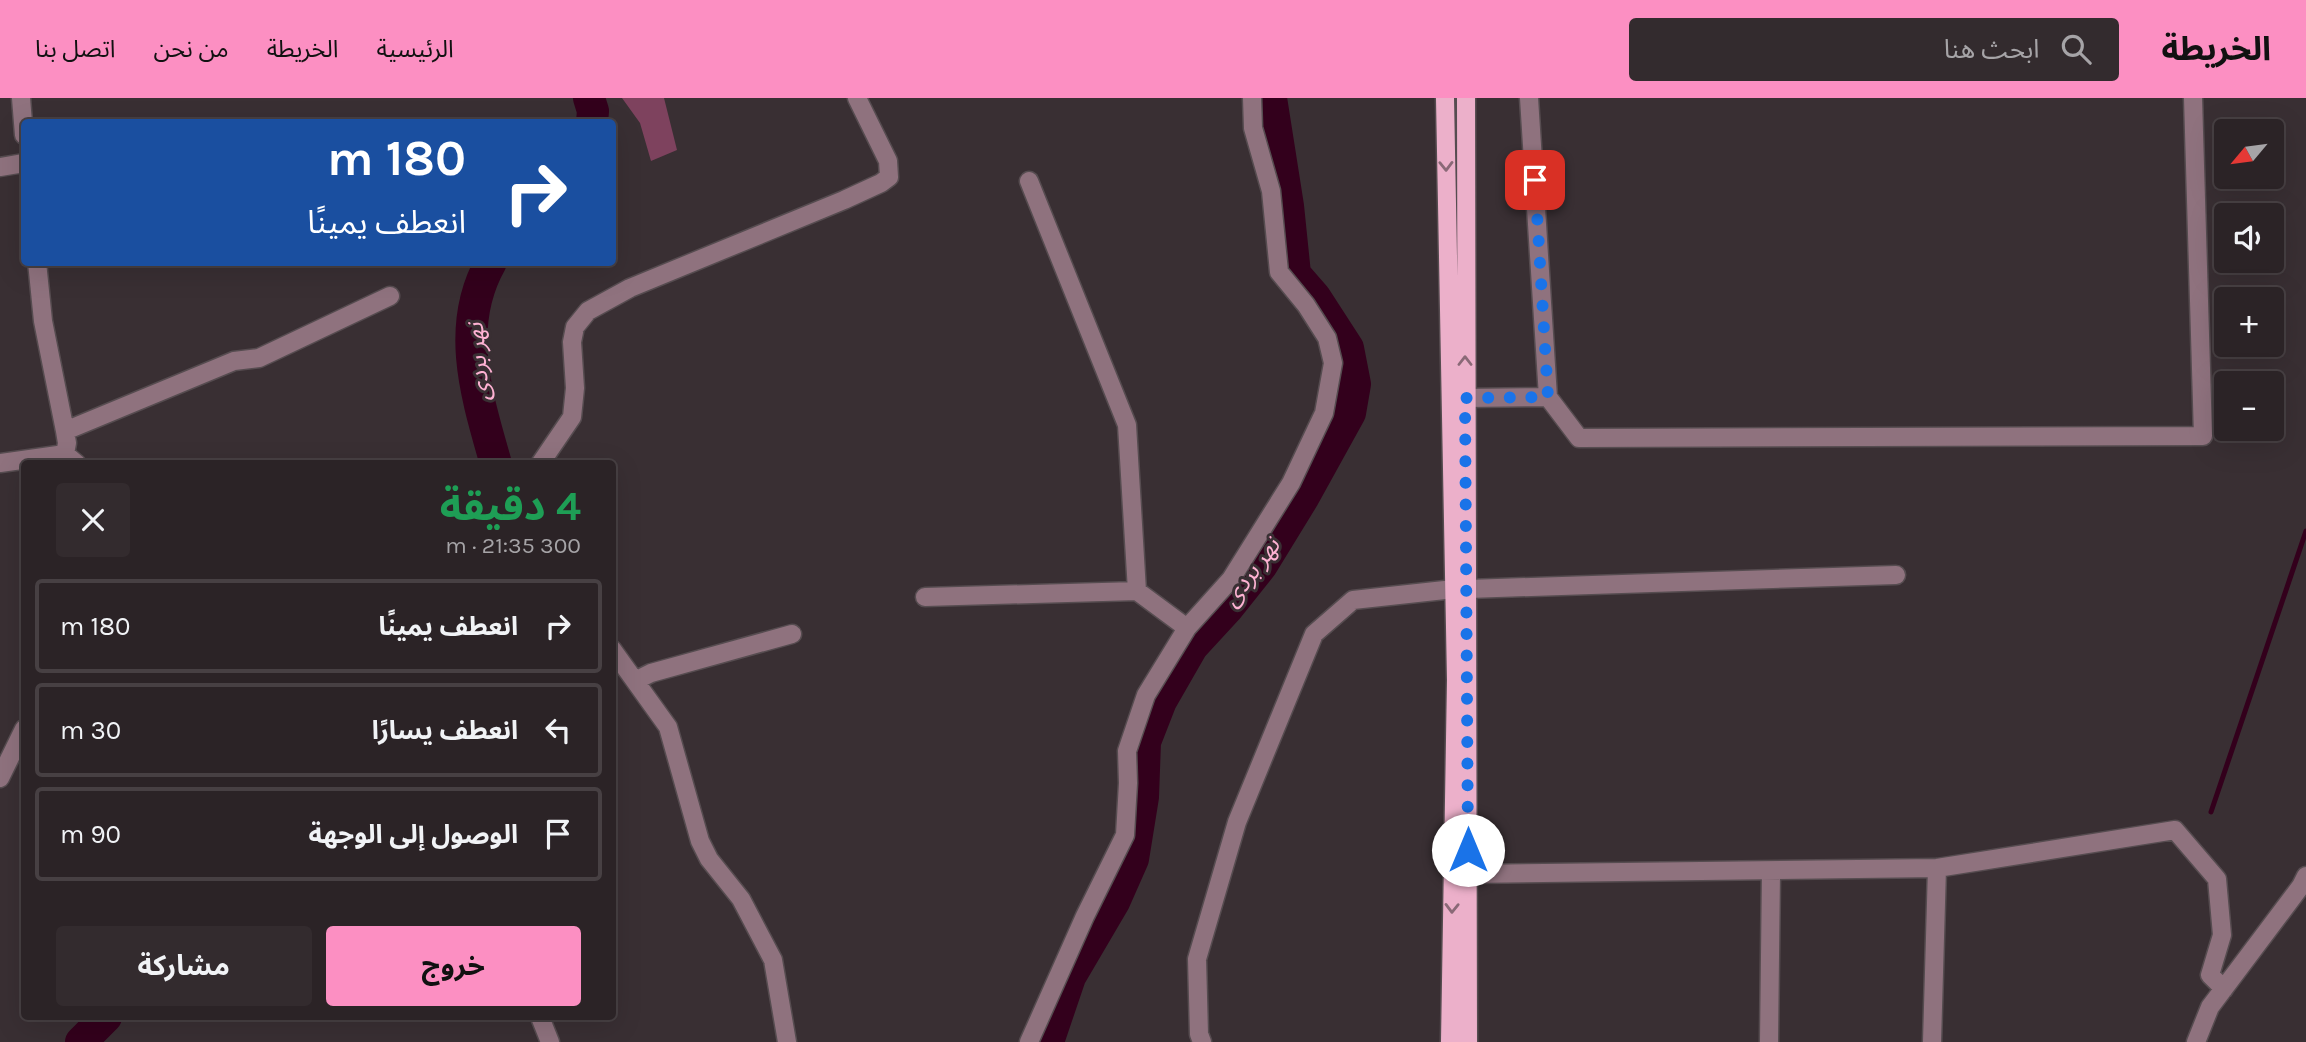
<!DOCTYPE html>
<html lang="ar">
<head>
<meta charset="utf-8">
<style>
	body { margin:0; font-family:Karla,"Noto Sans Arabic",sans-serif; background:#332b2e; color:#f1f3f6; direction:rtl; height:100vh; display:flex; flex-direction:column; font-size:26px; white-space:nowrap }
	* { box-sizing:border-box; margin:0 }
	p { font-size:23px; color:#a6a4a7 }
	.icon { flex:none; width:38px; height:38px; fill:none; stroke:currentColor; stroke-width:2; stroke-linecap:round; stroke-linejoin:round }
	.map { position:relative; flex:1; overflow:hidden; direction:ltr }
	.sheet { position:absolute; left:21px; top:362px; width:595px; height:560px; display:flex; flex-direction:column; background:#2b2326; border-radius:7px; box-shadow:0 7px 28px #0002,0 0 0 2px #474043; direction:rtl }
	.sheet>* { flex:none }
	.guide { position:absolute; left:21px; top:21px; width:595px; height:147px; border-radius:7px; box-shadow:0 7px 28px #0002,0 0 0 2px #474043; direction:rtl; background:#1a4fa0; color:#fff; overflow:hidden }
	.needle { width:46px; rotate:241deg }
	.fabs { position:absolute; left:2214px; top:21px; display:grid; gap:14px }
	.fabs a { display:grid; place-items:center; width:70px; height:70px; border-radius:7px; background:#2b2326; box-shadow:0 7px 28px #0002,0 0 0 2px #474043; font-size:35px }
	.pin { position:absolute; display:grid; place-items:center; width:60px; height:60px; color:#fff; margin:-30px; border-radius:14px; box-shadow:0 4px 10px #0006 }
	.me { position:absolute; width:77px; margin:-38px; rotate:0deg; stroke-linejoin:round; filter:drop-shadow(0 0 5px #0008) }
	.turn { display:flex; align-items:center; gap:24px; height:147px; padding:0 35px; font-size:32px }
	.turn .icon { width:91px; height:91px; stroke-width:2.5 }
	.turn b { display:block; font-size:49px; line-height:60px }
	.round { display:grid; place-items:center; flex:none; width:74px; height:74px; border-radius:7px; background:#332b2e }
	.head { display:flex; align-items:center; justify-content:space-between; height:119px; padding:0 35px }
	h1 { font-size:42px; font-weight:700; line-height:52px; color:#1e9e55 }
	.primary-button { display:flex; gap:14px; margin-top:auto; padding:14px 35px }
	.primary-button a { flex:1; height:80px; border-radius:7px; background:#fc8fc2; color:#111; font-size:28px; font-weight:700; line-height:80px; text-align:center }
	.primary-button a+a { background:#332b2e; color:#f1f3f6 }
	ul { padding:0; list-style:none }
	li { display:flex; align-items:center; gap:21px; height:94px; margin:0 14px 10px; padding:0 21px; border:4px solid #474043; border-radius:7px }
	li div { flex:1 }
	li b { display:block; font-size:26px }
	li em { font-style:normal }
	header { display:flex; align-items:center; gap:42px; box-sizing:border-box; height:98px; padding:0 35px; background:#fc8fc2; color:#111 }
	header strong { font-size:33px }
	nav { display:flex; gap:38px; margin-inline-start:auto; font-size:24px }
	.search { width:490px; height:63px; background:#332b2e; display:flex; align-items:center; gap:18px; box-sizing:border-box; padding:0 24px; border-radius:7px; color:#a6a4a7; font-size:26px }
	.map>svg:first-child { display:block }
</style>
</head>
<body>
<header>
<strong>الخريطة</strong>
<div class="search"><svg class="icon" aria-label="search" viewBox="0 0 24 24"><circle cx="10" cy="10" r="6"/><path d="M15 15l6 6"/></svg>ابحث هنا</div>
<nav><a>الرئيسية</a><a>الخريطة</a><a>من نحن</a><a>اتصل بنا</a></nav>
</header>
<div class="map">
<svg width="2306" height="944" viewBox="0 0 2306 944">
	<rect width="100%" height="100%" fill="#392f33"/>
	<path fill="#7e425e" d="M622,0H664L677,52L651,63L640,25Z"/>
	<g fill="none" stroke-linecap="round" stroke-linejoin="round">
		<path stroke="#33001c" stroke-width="5" d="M2211,714L2306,433"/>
		<path stroke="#33001c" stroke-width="32" d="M589,0L593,13L592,24
			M491,164C454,229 477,299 496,366
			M81,944L106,919
			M1048,944L1070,879L1114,804L1133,761L1143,699L1145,644L1161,603L1192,549L1227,511L1262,467L1303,400L1350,315L1355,286L1348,250L1315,199L1295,176L1288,108L1271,0"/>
		<defs>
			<path id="minor" d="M21,0L24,37
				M1529,0L1548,299L1579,340L2203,338L2193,0
				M0,69L24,65
				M1029,83L1127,327L1137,493L1187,530
				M37,164L43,223L65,333L67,345L65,356L77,366
				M1465,300L1548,299
				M65,333L234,263L259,260L390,198
				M0,365L65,356
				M540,366L572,319L575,290L572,244L575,229L588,213L630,190L844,102L881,85L889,79L888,63L857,0
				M1468,491L1896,477
				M925,499L1137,493
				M612,551L668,629L700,743L709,761L741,801L773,862L787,944
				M635,583L651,575L792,536
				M0,680L24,631
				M1468,776L1937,770L2175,732L2217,781L2222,837L2210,877L2224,891
				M540,919L550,944
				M1029,944L1085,818L1125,737L1128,685L1127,653L1146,597L1187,530L1231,481L1291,385L1324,315L1333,265L1327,240L1306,207L1279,174L1271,93L1253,30L1252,0
				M1202,944L1199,936L1197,861L1237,724L1314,536L1353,502L1454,491
				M1769,944L1771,773
				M1932,944L1937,770
				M2196,944L2210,909L2301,788L2306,778"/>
			<path id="major" d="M1445,0L1456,582L1450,944
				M1466,0C1465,315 1469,629 1468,944"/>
		</defs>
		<use href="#minor" stroke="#564c50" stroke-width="21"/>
		<use href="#major" stroke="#564c50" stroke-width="21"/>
		<use href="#minor" stroke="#8f727e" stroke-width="18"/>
		<use href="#major" stroke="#ecb0ca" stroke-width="18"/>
	</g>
	<defs><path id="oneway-chevron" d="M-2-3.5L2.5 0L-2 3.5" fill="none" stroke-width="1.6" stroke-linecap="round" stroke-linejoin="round" transform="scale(1.75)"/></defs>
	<g stroke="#8a6977">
		<use href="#oneway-chevron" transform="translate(1446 68) rotate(89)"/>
		<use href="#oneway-chevron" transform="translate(1465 263) rotate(-90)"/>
		<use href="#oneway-chevron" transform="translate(1452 810) rotate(91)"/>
	</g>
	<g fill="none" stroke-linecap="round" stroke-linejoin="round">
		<path stroke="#1a73e8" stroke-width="12" stroke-dasharray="0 21.6" d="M1468,752L1465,300L1548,299L1535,82"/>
	</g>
	<g text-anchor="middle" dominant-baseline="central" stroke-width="6" stroke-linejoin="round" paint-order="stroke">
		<g font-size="24" font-style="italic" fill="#feb2d3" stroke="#392f33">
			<text transform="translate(478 264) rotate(-95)">نهر بردى</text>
			<text transform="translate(1251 474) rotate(-53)">نهر بردى</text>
		</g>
	</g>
</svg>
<div class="fabs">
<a><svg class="needle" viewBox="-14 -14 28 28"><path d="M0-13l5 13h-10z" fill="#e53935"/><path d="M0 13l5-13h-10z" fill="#a6a4a7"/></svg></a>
<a><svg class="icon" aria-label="sound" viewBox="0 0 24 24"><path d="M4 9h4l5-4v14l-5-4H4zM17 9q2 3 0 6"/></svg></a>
<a>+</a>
<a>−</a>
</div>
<div class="pin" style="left:1535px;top:82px;background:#d93025"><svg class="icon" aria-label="arrive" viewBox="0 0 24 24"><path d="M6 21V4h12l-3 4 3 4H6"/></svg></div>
<svg class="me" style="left:1468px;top:752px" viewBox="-20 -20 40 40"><circle r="19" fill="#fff"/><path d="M0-13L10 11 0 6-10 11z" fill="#1a73e8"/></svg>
<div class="guide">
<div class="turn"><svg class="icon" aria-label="right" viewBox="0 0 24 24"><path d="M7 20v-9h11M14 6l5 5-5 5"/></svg><div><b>180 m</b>انعطف يمينًا</div></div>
</div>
<section class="sheet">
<div class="head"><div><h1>4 دقيقة</h1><p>300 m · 21:35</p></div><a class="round"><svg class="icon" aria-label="close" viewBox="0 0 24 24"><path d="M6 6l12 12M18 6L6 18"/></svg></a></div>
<ul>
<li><svg class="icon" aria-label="right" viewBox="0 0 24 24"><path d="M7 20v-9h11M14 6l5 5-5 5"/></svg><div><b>انعطف يمينًا</b></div><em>180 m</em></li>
<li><svg class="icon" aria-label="left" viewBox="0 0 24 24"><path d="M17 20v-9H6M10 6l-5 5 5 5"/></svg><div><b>انعطف يسارًا</b></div><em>30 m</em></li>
<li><svg class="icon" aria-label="arrive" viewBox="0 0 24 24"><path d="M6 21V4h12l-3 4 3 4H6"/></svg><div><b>الوصول إلى الوجهة</b></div><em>90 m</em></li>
</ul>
<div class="primary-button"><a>خروج</a><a>مشاركة</a></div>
</section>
</div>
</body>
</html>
